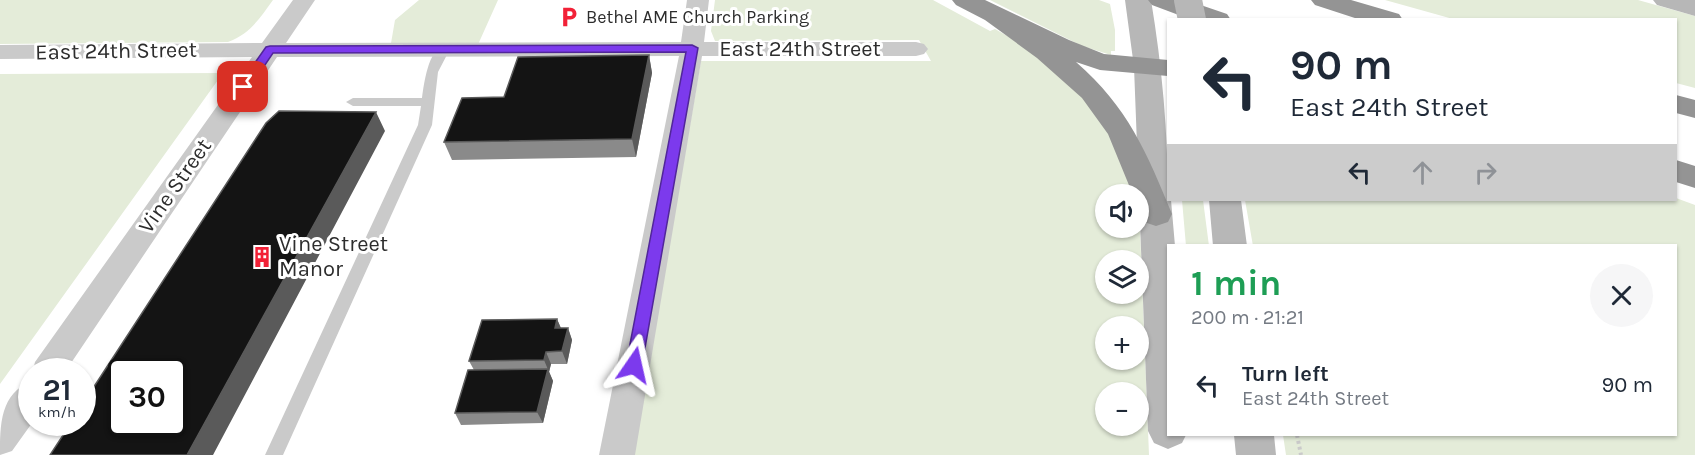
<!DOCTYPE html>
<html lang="en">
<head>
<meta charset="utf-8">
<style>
	body { margin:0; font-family:Karla,sans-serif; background:#f6f6f7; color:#1f2937; height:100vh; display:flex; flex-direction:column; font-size:22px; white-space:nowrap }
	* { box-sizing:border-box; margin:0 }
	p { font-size:20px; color:#747a83 }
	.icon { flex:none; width:33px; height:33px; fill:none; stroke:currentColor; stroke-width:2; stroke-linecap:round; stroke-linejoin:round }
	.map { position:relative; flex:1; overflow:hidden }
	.details { position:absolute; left:1167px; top:244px; width:510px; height:192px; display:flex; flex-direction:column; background:#fff; border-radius:0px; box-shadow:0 2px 4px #0004 }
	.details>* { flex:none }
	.banner { position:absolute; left:1167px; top:18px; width:510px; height:183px; border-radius:0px; box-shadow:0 2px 4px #0004; background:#fff; color:#1f2937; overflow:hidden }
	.controls { position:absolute; left:1095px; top:184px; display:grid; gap:12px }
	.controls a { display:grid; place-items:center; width:54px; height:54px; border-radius:50%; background:#fff; box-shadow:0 2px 4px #0004; font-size:30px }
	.speed { position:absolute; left:18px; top:358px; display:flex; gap:12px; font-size:30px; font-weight:700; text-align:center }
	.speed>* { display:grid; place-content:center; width:78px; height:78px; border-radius:50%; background:#fff; box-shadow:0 2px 4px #0004; line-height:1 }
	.speed small { font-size:15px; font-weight:400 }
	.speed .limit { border:3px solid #111; border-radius:9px; background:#fff; color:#111 }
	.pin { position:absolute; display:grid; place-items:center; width:51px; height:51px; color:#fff; margin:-26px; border-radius:12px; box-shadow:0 3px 9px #0006 }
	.me { position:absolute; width:66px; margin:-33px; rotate:11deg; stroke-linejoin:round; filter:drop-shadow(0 0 4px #0008) }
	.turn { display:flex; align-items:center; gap:21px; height:126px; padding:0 24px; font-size:27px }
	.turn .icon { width:78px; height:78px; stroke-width:2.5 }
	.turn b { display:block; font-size:42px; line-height:51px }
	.lanes { display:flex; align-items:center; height:57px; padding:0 24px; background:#0003; justify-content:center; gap:30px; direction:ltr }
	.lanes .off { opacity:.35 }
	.round { display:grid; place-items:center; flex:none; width:63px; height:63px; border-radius:32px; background:#f6f6f7 }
	.head { display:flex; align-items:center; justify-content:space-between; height:102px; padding:0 24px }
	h1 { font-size:36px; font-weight:700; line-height:45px; color:#1e9e55 }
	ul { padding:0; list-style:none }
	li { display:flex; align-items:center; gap:18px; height:78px; padding:0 24px }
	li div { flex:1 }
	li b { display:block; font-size:22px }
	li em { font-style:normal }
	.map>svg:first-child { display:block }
</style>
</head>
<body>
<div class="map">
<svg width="1695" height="455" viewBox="0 0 1695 455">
	<rect width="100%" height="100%" fill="#fff"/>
	<path fill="#e4ecd9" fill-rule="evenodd" d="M0,0H273C260,18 250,34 228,42L0,44Z
		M419,0H498L476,49H390L395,20Z
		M715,0H933L990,31L995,29L1020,43L1062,74L1107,125L1137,195H1106V228H1138L1139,203L1149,455H633L701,61H931L919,40L715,41L711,31ZM1106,261H1138V294H1106ZM1106,327H1138V360H1106ZM1106,393H1138V426H1106Z
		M990,0H1099L1110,4L1115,30V51H1111V55L1082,46Z
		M1385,0H1638L1695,16V88L1676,83V20L1453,19Z
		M223,73L0,384V74Z
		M1676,198L1695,205V455H1286L1283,435H1676V246H1253L1245,200Z
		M1182,200H1203L1209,246H1186Z"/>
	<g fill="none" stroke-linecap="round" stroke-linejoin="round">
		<path stroke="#cacaca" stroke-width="4" stroke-dasharray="3 3" stroke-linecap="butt" d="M1297,435L1301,455"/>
		<path fill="#cacaca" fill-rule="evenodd" d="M444,45L450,49L438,72L432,125L283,455H265L418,125L421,106H353L346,102L353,98H422C424,84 428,50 444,45Z"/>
		<path fill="#cacaca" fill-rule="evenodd" d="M293,0H315L286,43L681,42L687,0H709L704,42H916L924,44L928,49L924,54L916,56H702L635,455H599L679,56L277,57L65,372L32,374L35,362L252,57L0,59V45L262,43Z
			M32,381V423L12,451L0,455C0,425 0,393 32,381Z"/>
		<path fill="#b7b7b7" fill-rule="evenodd" d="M1125,0H1151C1162,66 1168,132 1168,200H1171L1175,246H1168V435H1186L1182,443L1168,449L1154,443L1148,431L1134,67Z
			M1653,0H1695V16L1657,5Z
			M1209,200H1241L1247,246H1213Z
			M1234,435H1274L1276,455H1236Z"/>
		<path fill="#949494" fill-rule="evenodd" d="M952,0H985L1069,40L1104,54L1168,60V76L1100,70L1076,62C1128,107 1147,153 1172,214L1168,222L1156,226L1144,222L1138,211V195H1133L1108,134L1082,98L1037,58L985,20L956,5Z
			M1148,0H1186L1227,14L1231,20H1192L1152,5Z
			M1311,0H1351L1399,14L1403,20H1361L1315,5Z
			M1676,95L1695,100V118L1676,113Z
			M1676,160L1695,166V188L1676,182Z"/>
		<path stroke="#b7b7b7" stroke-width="28" d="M1188,0L1192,20"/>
	</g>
	<path fill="#8a8a8a" d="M649,55L652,73L636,157L452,160L444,142L504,97Z
		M557,319L561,328H568L572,340L567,364H551L549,372L553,381L543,423L461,425L455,413L474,370L469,361Z"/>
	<path fill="#5a5a5a" d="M649,55L652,73L636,157L632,139Z
		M376,112L385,131L213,455H187Z
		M557,319L562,331L555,328Z
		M568,328L572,340L567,364L562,351Z
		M546,352L551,364L549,372L544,360Z
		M548,369L553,381L543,423L537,412Z"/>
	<path fill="#141414" stroke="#5a5a5a" stroke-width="1.5" fill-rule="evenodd" d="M649,55L632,139L444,142L462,98L504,97L518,57Z
		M279,111L376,112L187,455H50L71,423H82V405L266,123ZM122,372H172V423H122Z
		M557,319L555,328H568L562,351L546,352L544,360L469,361L482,320Z
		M548,369L537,412L455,413L468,370Z"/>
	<path fill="#7c3aed" stroke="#51269a" stroke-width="1.5" d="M692,45L698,48L642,365L639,369L634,371L628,369L626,365L686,52L273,53L248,90H239L238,87L266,47L270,46Z"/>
	<defs>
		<symbol id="parking-bare" viewBox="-9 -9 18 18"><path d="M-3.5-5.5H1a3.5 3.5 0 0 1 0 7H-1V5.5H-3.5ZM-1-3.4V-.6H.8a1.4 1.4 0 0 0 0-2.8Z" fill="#f22137" stroke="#fff" stroke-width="2.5" paint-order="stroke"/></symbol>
		<symbol id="building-bare" viewBox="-9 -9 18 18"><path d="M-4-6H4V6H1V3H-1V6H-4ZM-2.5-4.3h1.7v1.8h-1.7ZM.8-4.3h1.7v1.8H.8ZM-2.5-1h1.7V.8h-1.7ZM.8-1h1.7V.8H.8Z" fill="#f22137" stroke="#fff" stroke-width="2.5" paint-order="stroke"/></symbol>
	</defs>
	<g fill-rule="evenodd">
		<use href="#parking-bare" x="554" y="2" width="30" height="30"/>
		<use href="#building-bare" x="247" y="242" width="30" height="30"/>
	</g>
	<g text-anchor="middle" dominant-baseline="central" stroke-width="6" stroke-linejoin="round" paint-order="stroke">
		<g font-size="18" fill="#2d2d2d" stroke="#fff" text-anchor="start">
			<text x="586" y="17">Bethel AME Church Parking</text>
		</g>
		<g font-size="22" fill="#2d2d2d" stroke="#fff">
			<text x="800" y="49">East 24th Street</text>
			<text transform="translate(116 51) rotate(-1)">East 24th Street</text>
			<text transform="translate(175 186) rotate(-55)">Vine Street</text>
		</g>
		<g font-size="22" fill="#2d2d2d" stroke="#fff" text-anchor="start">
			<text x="279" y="244">Vine Street<tspan x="279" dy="25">Manor</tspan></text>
		</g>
	</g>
</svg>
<div class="controls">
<a><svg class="icon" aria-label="sound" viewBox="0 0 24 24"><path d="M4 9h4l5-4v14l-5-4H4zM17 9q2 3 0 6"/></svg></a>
<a><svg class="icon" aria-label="layers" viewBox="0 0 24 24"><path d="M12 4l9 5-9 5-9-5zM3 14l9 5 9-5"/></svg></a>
<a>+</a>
<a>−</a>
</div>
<div class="speed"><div>21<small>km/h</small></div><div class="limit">30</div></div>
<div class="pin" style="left:243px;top:87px;background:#d93025"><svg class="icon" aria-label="arrive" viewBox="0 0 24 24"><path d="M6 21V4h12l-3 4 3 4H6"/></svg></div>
<svg class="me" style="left:634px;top:365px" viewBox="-20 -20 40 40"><path d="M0-17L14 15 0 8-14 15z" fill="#7c3aed" stroke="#fff" stroke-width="4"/></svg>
<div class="banner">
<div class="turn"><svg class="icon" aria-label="left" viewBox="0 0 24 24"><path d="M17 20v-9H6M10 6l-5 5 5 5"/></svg><div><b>90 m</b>East 24th Street</div></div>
<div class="lanes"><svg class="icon" aria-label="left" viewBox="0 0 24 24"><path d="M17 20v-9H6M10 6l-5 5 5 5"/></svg><svg class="icon off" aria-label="ahead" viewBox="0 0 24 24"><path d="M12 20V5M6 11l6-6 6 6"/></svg><svg class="icon off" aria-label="right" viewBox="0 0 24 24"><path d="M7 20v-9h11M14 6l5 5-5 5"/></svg></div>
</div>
<section class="details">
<div class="head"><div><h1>1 min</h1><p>200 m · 21:21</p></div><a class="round"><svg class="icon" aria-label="close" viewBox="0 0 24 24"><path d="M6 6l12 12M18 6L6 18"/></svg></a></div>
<ul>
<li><svg class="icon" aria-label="left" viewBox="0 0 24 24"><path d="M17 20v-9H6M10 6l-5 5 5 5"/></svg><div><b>Turn left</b><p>East 24th Street</p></div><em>90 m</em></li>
</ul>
</section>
</div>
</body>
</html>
